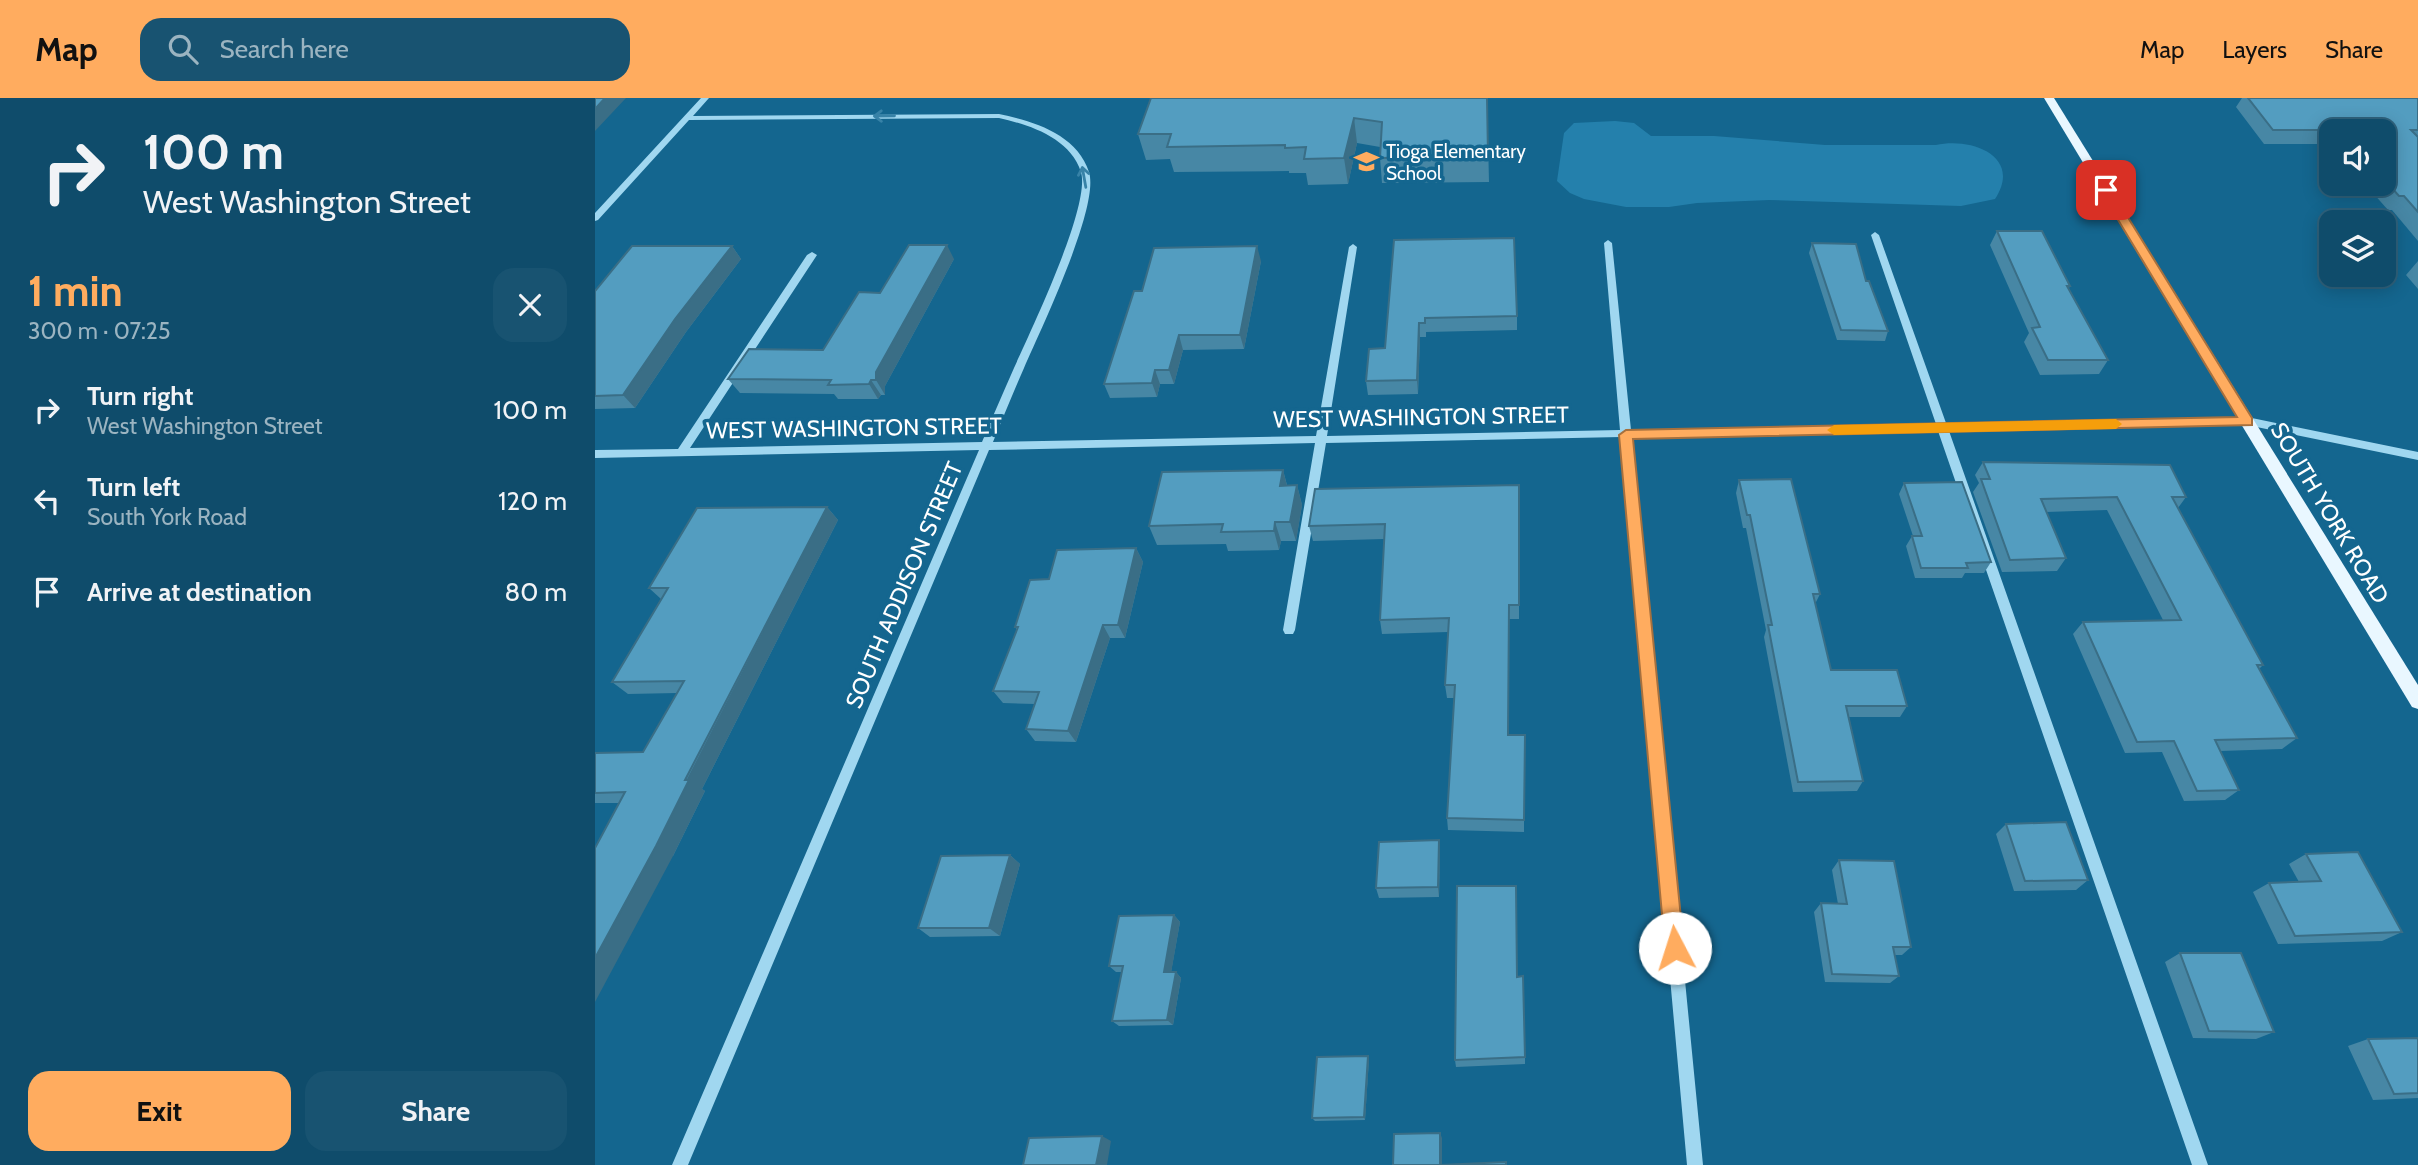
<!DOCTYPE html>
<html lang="en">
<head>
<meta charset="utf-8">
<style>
	body { margin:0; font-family:Cabin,sans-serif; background:#185371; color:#f1f3f6; height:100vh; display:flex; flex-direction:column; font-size:26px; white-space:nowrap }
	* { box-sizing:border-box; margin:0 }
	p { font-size:23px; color:#9bb4c1 }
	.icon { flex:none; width:38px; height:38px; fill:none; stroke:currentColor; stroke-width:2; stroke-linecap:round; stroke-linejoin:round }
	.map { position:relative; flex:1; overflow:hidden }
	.drawer { display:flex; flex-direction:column; background:#0f4c6b; width:595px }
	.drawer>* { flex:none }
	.hud { background:#0f4c6b; color:#f1f3f6; overflow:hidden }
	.fabs { position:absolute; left:1724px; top:21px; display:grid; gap:14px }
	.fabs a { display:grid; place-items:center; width:77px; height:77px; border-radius:14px; background:#0f4c6b; box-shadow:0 4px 18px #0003,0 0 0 2px #2f637e; font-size:35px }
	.pin { position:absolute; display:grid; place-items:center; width:60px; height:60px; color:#fff; margin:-30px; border-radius:14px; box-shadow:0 4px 10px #0006 }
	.me { position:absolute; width:77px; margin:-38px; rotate:355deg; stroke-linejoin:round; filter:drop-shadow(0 0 5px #0008) }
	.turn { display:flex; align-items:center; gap:24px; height:147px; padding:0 28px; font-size:32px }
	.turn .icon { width:91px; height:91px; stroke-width:2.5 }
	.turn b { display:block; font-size:49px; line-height:60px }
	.round { display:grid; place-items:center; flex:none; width:74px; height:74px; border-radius:21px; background:#185371 }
	.headline { display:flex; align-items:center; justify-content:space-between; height:119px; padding:0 28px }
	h1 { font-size:42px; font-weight:700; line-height:52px; color:#ffac5f }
	.cta { display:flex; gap:14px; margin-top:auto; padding:14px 28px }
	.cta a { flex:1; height:80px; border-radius:21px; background:#ffac5f; color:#111; font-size:28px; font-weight:700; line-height:80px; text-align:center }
	.cta a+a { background:#185371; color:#f1f3f6 }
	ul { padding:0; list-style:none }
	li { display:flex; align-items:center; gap:21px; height:91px; padding:0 28px }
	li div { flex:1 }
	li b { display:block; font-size:26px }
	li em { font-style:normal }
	header { display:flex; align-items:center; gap:42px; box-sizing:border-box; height:98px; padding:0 35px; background:#ffac5f; color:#111 }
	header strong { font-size:33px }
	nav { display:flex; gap:38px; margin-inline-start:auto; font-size:24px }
	.search { width:490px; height:63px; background:#185371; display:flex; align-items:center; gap:18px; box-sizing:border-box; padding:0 24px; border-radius:21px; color:#9bb4c1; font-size:26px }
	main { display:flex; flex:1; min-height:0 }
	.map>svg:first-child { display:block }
</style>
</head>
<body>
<header>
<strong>Map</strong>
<div class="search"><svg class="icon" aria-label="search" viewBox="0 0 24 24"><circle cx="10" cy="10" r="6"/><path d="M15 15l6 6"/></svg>Search here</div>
<nav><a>Map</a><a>Layers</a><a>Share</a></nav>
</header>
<main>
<section class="drawer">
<div class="hud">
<div class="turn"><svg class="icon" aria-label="right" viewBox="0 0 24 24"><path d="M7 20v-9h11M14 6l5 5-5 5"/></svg><div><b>100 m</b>West Washington Street</div></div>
</div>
<div class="headline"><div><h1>1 min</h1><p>300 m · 07:25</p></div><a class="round"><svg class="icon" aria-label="close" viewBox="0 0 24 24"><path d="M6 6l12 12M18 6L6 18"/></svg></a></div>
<ul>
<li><svg class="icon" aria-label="right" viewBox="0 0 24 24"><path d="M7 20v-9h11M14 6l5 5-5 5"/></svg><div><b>Turn right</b><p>West Washington Street</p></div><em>100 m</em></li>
<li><svg class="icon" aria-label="left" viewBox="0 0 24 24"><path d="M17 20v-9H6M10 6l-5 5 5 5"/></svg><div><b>Turn left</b><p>South York Road</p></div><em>120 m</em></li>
<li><svg class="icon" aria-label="arrive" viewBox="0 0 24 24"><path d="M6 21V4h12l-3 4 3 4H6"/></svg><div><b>Arrive at destination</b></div><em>80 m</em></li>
</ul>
<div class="cta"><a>Exit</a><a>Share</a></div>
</section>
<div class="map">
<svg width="1823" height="1067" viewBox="0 0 1823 1067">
	<rect width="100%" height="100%" fill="#14668f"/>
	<path fill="#2480ac" d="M1020,23L1039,25L1056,38H1119L1230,47H1341C1376,39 1428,58 1400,101L1366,108L1174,102L1102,105L1074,109H1031L989,101L975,95L962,83L969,35L979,25Z"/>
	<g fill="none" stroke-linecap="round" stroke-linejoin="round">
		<path fill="#a0d7f0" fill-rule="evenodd" d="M106,0H114L98,18L404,16C438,23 482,36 494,74C505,109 445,233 429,270C418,295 408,320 398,344L721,338L754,149L758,146L762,149L732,338L1025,332L1009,145L1013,142L1017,145L1036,332L1341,326L1276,137L1280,134L1284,137L1351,325L1652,319L1823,354V362L1652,327L1354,333L1613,1067H1597L1343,333L1037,339L1108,1067H1092L1026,339L731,345L700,532L698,536H690L688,532L720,345L394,352L93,1067H77L384,352L0,360V352L83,351L212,157L217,154L222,157L95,350L387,344C397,320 408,295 419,270C435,234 496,108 486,74C475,40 435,27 404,20L94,22L3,122L0,123V115Z"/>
		<path fill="#e9f7ff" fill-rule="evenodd" d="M1449,0H1459L1823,587V611L1817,609Z"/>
	</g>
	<path fill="#4787a5" d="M892,0L894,84L787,85L785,60V49L762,45L753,86L713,87L711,75H694V73L579,74L575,61L551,62L543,36Z
		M1647,0H1823V143L1797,112H1793L1770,86H1788V33H1736V46H1669L1641,9Z
		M1402,133L1475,188L1473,192L1513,262L1504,276L1445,277L1429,244L1434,235L1395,147Z
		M799,142L922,218V232L831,234V239H825L823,296L773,297L771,283L790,250Z
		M1217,145L1271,183L1293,233L1290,243L1242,242L1214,155Z
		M137,148L146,161L91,234L40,310L0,311V193Z
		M359,161L290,288V297H286L283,301H243L239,296L145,295L133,281L228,252L285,195Z
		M666,163L649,251L588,252L579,286H565L562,299L515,300L509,286L547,193Z
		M1823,163V191L1811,177Z
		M1388,364L1591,399L1583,410L1668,567L1664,571L1702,640L1687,651L1625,653L1644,692L1630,702L1589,703L1567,654L1530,655L1478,536L1488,524L1568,522L1512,412L1451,414L1471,460L1462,473L1407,474L1378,394L1384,385L1380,377Z
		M688,372L692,387H702L707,407L701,443H686L684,452L633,453L631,446L562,447L554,428Z
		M1144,382L1225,496L1220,506L1236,572L1312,608L1305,619H1254L1268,683L1262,693L1198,694L1169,539L1171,532L1151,430H1148L1141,395Z
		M1309,385L1396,464L1389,475H1370L1367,480H1320L1311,448L1317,438H1318L1304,396Z
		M924,387V521H914L913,637L929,722V734L853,732L852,720L859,600H852L850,587L853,534L787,536L785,522L789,441L718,443L714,428Z
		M232,409L243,422L107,691L110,693L78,758L24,705H0V655L48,654L82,595L33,596L17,584L66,501L54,490Z
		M541,450L548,464L530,540H515L481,644L440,643L431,631L440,606L408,605L398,593L422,532L420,529L454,481Z
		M1411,726L1493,782L1481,792L1419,793L1401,736Z
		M844,742L845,752L844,799L784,800L781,790Z
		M1711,756L1807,834L1787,843L1683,846L1658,794L1674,785L1704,784L1694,766Z
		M415,757L425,766L405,838L335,839L323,830Z
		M1244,762L1316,849L1307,857H1300L1304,878L1295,885L1230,884L1219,814L1226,805L1243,806L1237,772Z
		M579,817L585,824L576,874H581L586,880L578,927L524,928L517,923L527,874H521L514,868Z
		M1585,855L1679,934L1661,941L1598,940L1570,864Z
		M922,879L930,959V966L861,969L860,962Z
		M1823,940V1000L1778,1002L1753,948L1773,941Z
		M773,958L774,961L770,1022L720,1023L717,1020Z"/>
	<path fill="#3a6e86" d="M10,0H31L0,33V11Z
		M759,20L762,45L753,86L749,60Z
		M352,147L359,161L290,288V297L281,282V274Z
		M137,148L146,161L91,234L40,310L28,297L80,221Z
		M662,148L666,163L649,251L645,237Z
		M824,225L825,239L823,296L822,282Z
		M584,237L588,252L579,286L574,272Z
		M560,272L565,286L562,299L557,285Z
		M276,282L286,297L283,301L274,286Z
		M688,372L693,392L685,388Z
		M702,387L707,407L701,443L695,424Z
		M232,409L243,422L107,691L110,693L78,758L0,904V860Z
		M680,424L686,443L684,452L679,433Z
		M541,450L548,464L530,540L523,527Z
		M508,527L515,540L481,644L473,633Z
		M844,742L845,752L844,799L843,789Z
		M415,757L425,766L405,838L394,830Z
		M579,817L585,824L575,881L569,874Z
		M581,874L586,880L578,927L572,922Z
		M773,958L774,961L770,1022L769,1019Z
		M845,1035L847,1040V1067H845Z
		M507,1038L516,1043L512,1067H501Z"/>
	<path fill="#539dc0" stroke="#3a6e86" stroke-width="2" d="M0,0H10L0,11Z
		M556,0H892L893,58L785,60L787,24L759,20L749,60L709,61L711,49L690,50V47L572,49L576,36H543Z
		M1653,0H1823V32H1816L1823,39V114L1809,98H1804L1788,80V33H1747L1746,32H1678Z
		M1402,133H1447L1475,188H1472L1513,262H1453L1437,230L1445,229Z
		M919,140L922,218L830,220V225H824L822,282L771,283L774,251L790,250L799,142Z
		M1217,145L1261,146L1271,183H1274L1293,233L1246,232Z
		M314,147H352L281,274V282H276L274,286L233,287L236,282L133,281L154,251L228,252L264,194L285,195Z
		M37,148H137L80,221L28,297L0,298V193Z
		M662,148L645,237H584L574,272H560L557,285L509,286L539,193H547L559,150Z
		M1388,364L1575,367L1591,399H1577L1668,567H1662L1702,640L1620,642L1644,692L1602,693L1579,643L1542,644L1488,524L1586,522L1522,399L1446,401L1471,460L1415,462L1386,381H1395Z
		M688,372L685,388L702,387L695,424H680L679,433L626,434L628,426L554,428L567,374Z
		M1196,381L1225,496H1218L1236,572H1302L1312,608H1251L1268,683L1203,684L1173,527H1177L1155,417H1152L1144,382Z
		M1367,384L1396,464L1371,465L1373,470H1326L1317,438H1327L1309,385Z
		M924,387V507H914L913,637H930L929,722L852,720L860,587H850L854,520L785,522L790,426L714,428L720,391Z
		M232,409L90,682H94L61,748L0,860V750L30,694L0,695V655L48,654L89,583L17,584L73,490H54L102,410Z
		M541,450L523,527H508L473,633L431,631L444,594L398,593L423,529H420L435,482L454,481L462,452Z
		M1471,724L1493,782L1430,783L1411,726Z
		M844,742L843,789L781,790L784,744Z
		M1763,754L1807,834L1700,838L1674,785L1726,783L1711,756Z
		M415,757L394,830H323L346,758Z
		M1244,762L1299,763L1316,849H1298L1304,878L1237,876L1226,805L1252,806Z
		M862,788H921L922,879L928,878L930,959L860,962Z
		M579,817L569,874H581L572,922L517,923L528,868H514L524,818Z
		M1585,855H1646L1679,934L1614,933Z
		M1823,940V995L1799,996L1773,941Z
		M773,958L769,1019L717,1020L722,959Z
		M845,1035V1067L911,1064V1067H798L799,1036Z
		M507,1038L501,1067H428L434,1040Z"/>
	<defs><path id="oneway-shaft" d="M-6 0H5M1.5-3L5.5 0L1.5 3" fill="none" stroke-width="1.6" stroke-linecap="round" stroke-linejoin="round" transform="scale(1.75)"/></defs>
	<g stroke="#3782a7">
		<use href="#oneway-shaft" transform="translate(289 18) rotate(179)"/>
		<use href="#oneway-shaft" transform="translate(489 79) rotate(-100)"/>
	</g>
	<path fill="#ffac5f" stroke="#a6703e" stroke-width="2" d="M1511,89L1516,92L1657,320V327L1038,341L1089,850L1086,857L1080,860L1073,857L1070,850L1024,337L1031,332L1642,319L1505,92Z"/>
	<path fill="#f59e0b" d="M1521,321L1527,326L1521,331L1239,337L1232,332L1239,327Z"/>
	<defs>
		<symbol id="school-bare" viewBox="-9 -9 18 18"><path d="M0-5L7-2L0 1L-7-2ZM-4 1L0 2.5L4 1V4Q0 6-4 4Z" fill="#ffac5f" stroke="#14668f" stroke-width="2.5" paint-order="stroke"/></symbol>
	</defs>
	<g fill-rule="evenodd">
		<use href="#school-bare" x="754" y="46" width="35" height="35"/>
	</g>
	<g text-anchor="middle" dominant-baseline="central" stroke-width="7" stroke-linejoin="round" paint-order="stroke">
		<g font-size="19" fill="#fff" stroke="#14668f" text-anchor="start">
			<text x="791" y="53">Tioga Elementary<tspan x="791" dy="22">School</tspan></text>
		</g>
		<g font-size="23" fill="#fff" stroke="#14668f">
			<text transform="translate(826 319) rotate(-1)">WEST WASHINGTON STREET</text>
			<text transform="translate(259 330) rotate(-1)">WEST WASHINGTON STREET</text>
			<text transform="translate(1735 415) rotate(59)">SOUTH YORK ROAD</text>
			<text transform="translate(309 487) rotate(-67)">SOUTH ADDISON STREET</text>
		</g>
	</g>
</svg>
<div class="fabs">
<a><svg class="icon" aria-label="sound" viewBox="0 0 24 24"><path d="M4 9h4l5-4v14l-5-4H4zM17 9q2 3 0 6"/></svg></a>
<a><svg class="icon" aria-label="layers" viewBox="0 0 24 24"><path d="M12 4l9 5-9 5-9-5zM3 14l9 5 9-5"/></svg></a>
</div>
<div class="pin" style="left:1511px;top:92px;background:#d93025"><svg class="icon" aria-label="arrive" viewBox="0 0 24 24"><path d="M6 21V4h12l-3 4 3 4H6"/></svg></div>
<svg class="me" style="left:1080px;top:850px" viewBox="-20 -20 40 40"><circle r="19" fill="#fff"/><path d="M0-13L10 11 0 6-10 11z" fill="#ffac5f"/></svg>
</div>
</main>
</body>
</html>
